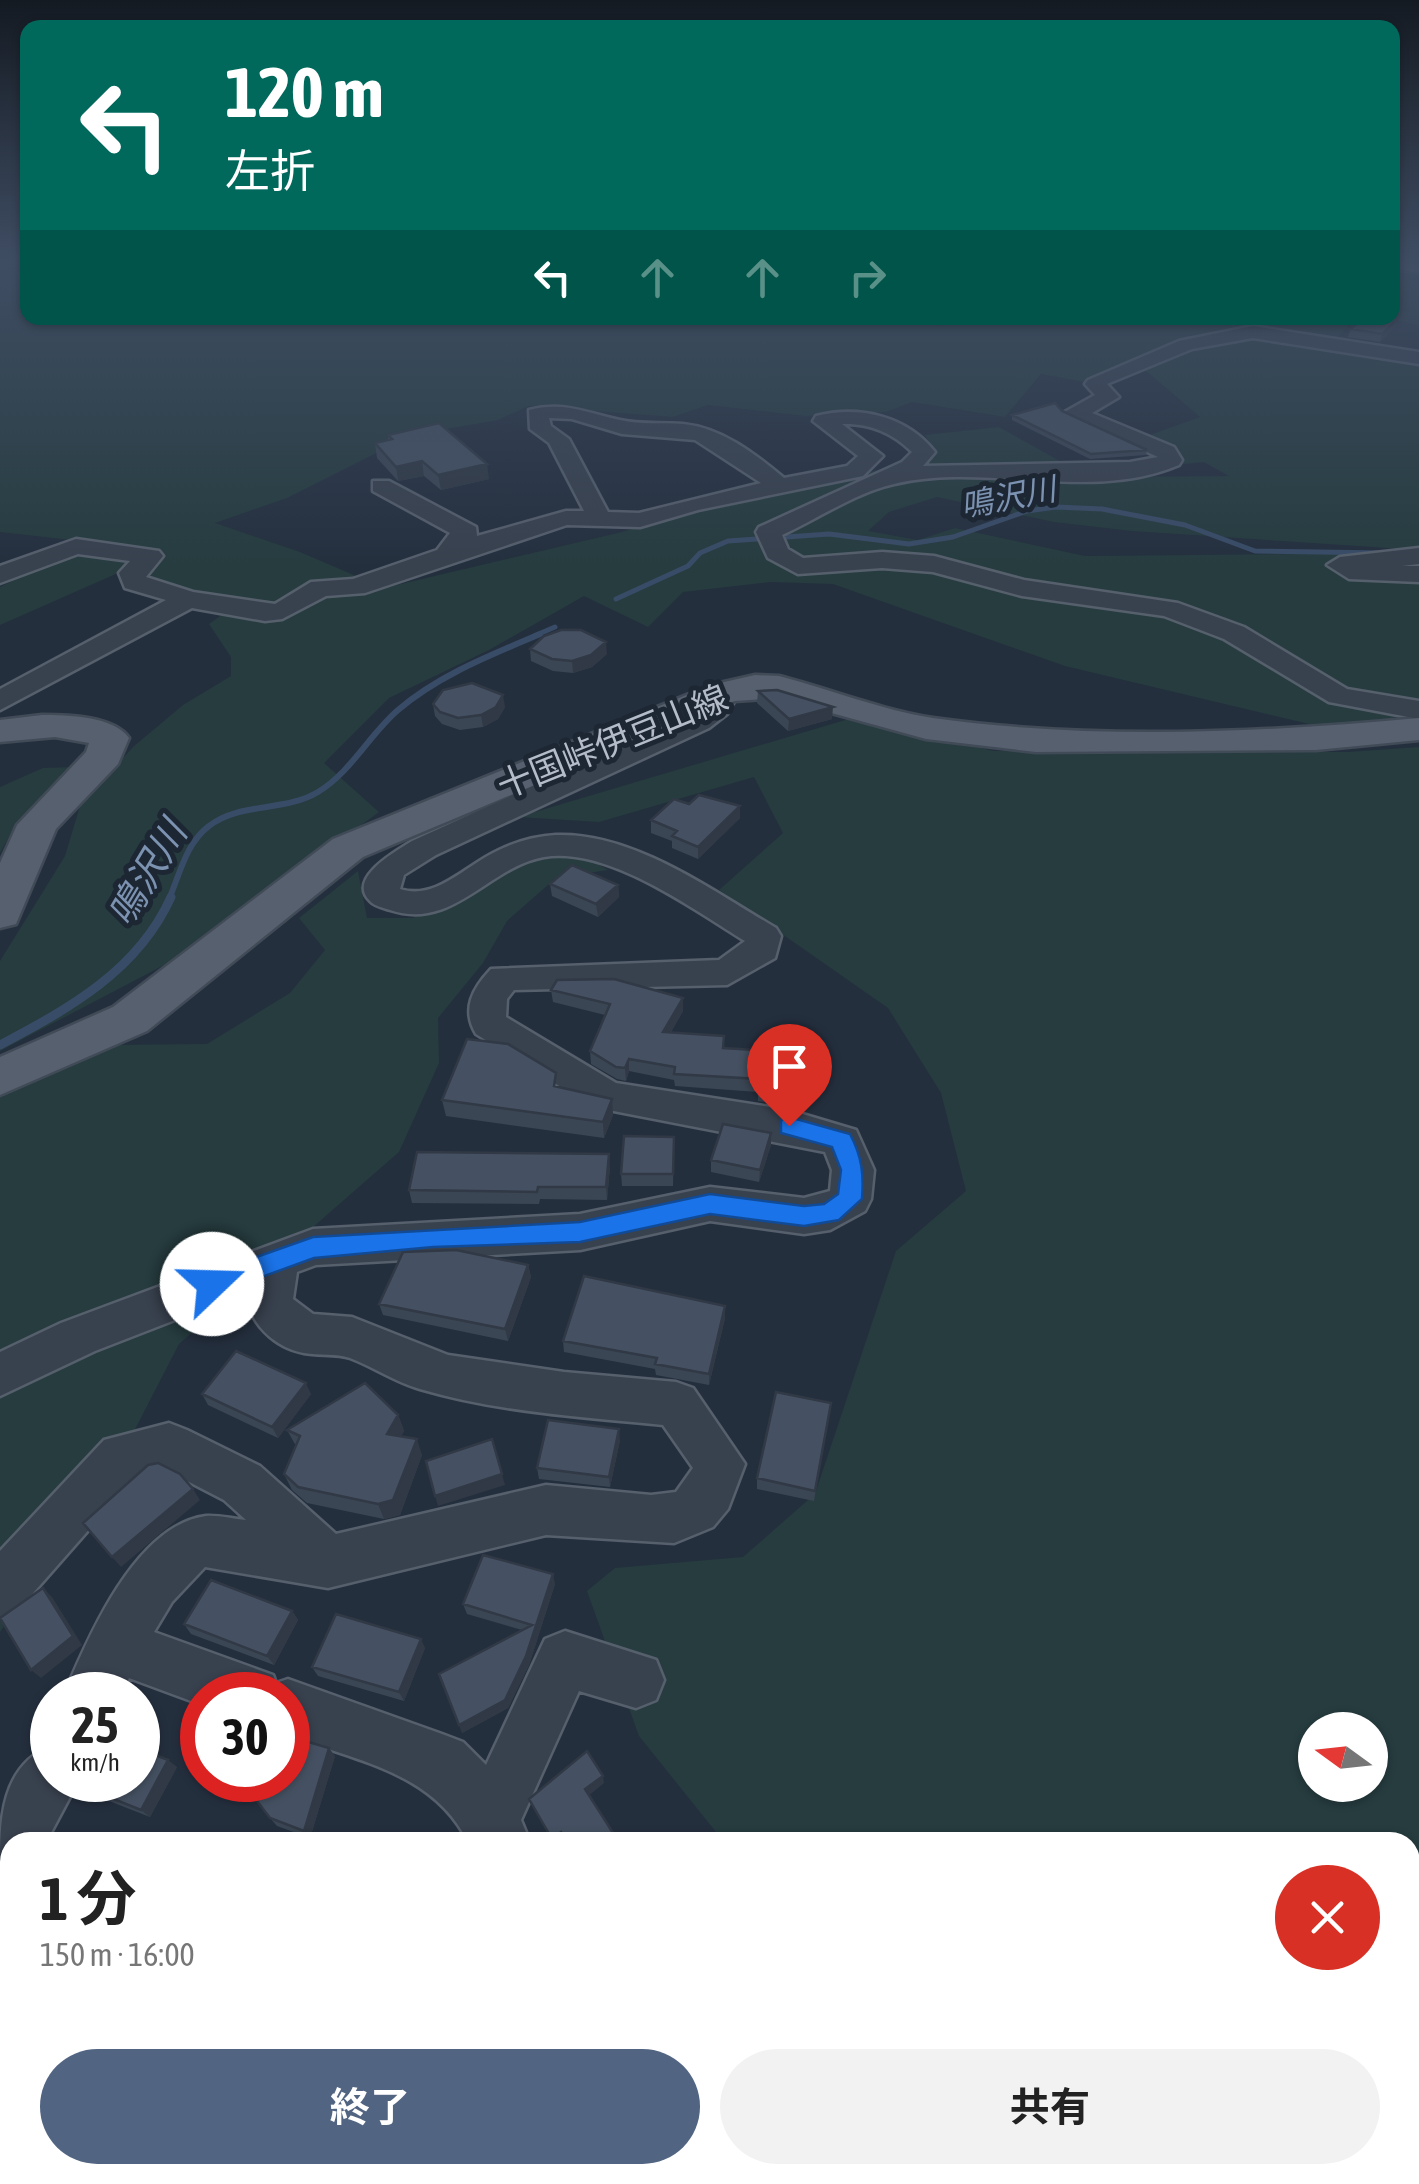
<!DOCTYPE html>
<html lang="ja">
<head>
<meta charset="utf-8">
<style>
	body { margin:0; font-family:"Asap Condensed","Noto Sans JP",sans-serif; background:#f2f2f2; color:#222; height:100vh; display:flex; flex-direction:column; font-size:38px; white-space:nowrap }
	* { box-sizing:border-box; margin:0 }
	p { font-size:32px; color:#767676 }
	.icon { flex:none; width:55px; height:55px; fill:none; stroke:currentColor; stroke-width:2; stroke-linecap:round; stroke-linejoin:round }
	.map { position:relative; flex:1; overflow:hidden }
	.drawer { position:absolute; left:0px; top:1832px; width:1420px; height:352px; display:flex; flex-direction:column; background:#fff; border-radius:30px 30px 0 0; box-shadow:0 2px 8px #0004 }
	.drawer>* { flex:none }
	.hud { position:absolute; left:20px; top:20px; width:1380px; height:305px; border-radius:20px; box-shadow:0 2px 8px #0004; background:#00695c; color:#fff; overflow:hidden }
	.needle { width:65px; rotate:285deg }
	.tools { position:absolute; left:1298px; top:1712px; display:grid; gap:20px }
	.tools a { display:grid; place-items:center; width:90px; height:90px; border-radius:50%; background:#fff; box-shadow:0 2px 8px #0004; font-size:50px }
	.speed { position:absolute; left:30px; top:1672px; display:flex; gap:20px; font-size:50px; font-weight:700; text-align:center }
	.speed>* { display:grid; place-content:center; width:130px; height:130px; border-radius:50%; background:#fff; box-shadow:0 2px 8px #0004; line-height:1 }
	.speed small { font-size:25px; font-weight:400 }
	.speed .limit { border:15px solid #d22; background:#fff; color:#111 }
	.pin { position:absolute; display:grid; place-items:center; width:85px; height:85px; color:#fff; margin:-102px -42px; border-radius:50% 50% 50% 0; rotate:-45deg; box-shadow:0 0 10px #0007 }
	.pin .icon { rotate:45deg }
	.me { position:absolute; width:110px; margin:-55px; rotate:69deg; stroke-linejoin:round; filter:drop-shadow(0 0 8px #0008) }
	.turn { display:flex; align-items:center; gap:35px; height:210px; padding:0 40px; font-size:45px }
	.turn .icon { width:130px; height:130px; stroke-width:2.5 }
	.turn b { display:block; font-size:70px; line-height:85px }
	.lanes { display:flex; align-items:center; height:95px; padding:0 40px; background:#0003; justify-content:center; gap:50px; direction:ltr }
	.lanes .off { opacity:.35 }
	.round { display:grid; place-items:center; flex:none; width:105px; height:105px; border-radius:52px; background:#f2f2f2 }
	.overview { display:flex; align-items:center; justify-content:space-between; height:170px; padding:0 40px }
	h1 { font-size:60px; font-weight:700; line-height:75px }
	.cta { display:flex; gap:20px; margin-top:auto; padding:20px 40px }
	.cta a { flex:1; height:115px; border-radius:60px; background:#516482; color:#fff; font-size:40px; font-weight:700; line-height:115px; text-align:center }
	.cta a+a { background:#f2f2f2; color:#222 }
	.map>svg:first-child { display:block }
</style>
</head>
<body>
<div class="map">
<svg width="1419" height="2184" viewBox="0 0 1419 2184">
	<rect width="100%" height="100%" fill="#242f3e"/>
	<path fill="#263c3f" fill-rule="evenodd" d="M0,262H27L28,318H947L940,326L953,318H1356L1332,343L1419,359V550L1132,531L1054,522L937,497L889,512L868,531L918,540L955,528L1085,556L1388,553L1419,560V714L1326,728L1065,666L833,584L771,582L683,592L648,627L584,596L489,650L389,698L324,763L379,812L189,952L0,1051V961L65,856L80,806L133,747L183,705L231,676V657L209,624L241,601L118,573L0,625V587L64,555L71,540L0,532ZM1149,355L1138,364L1200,417L1136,440L1175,465L1204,462L1229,476L1088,477L999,427L925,435L935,451L882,469L686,512L622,532L384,588L300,552L215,523L287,498L412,435L498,420L529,406L673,417L708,405L805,416L886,412L912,402L1005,417L1041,374L1084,382Z
		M1393,275L1419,282V325L1382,318H1392Z
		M852,718L994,751L1348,752L1419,747V2184H765L764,2175H1410V1842H724L639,1736L587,1591L615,1568L743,1557L815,1494L896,1251L966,1191L941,1093L888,1008L719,890L783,833L754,777L599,822L518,817ZM1315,1730H1370V1785H1315Z
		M77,767L16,825L0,853V787L43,768Z
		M565,845L608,870L556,878L507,921L483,963L438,1018L439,1063L399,1152L179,1344L112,1474L0,1632V1093L109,1045L207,1044L290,993L325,950L299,918L358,871L367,918H413Z
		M0,1831L10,1851V2083L0,2092Z"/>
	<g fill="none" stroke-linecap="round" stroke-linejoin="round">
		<path stroke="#394c67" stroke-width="5" d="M616,599L688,566L700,553L728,541L829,534L909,544L953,537L1027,511L1056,507L1102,509L1185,525L1255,551L1385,553
			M534,636L555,627"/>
		<path stroke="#394c67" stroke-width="6" d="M169,899C180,874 186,843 209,826C240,802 285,812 318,792C351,772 369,735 398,710C439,675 491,655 540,634"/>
		<path stroke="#394c67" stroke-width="9" d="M0,1045C68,1009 138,971 171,897"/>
		<defs>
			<path id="minor" d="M1253,326L1419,352V364L1253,338L1192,349L1107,384L1119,397L1092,413L1174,447L1182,460L1179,465C1090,503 986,462 894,484C857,492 817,519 782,535L788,549L803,558L882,552L934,556L1024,580L1178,603L1244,627L1347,689L1419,701V719L1329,702L1224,639L1164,616L1022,596L933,572L882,568L798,574L768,558L756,532L759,527L902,462L912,452C893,433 869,423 842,424L883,456L863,476L698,510L640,527L567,525L365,593L326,596L282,619L265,621L192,608L0,710V689L166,600L125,588L119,573L130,561L78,554L0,583V566L76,539L159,551L163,556L146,577L193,592L275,604L311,582L353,579L437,550L450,533L373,491V481H389L476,527L477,536L566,511H584L549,443L530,429L529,410C564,401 587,413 620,420C641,425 662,422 683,424C722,428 754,453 784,478L847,466L858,456L813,421L816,416C859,405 907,416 935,452L923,466L1130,462L1158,457L1063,413L1095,395L1085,384L1088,380L1179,341ZM549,418L572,419L622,434L695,440L761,483L639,513L608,512L569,439L551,426Z
				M1419,548V564L1402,566H1419V582L1349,579L1327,565L1340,557Z
				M724,684L739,693L727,714L709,728L436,855L404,875L400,889C436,901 466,865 497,851C515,842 536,836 556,835C633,832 713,891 776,928L781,936L775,958L727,985L514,990L507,999L506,1017L616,1083L789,1110L856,1130L874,1170L871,1199L865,1211L830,1230L804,1234L710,1221L580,1250L316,1265L297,1272L293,1299L313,1314L352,1317L448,1355L564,1372L676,1382L693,1388L745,1464L728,1509L713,1527L674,1543L546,1535L328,1588L205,1567L172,1602L154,1632L273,1675L276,1683L288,1679L442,1734L463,1742L486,1765L545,1639L565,1631L656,1660L664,1680L656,1700L636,1708L579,1691L521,1820L530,1842H468C434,1772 356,1761 288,1735V1695H202V1705L129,1678L121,1695H64C88,1637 136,1525 206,1516C219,1515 233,1519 246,1520L224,1500L166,1470L136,1476L19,1609L0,1617V1551L104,1440L169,1423L187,1430L260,1466L336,1534L546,1485L651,1495L676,1492L693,1468L663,1425C582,1417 498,1412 420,1389C395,1382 374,1367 350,1358C336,1353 319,1356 304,1353C275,1348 247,1322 247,1292L95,1351L0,1396V1352L61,1323L313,1229L580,1214L710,1187L804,1198L830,1191L832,1170L825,1152L593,1107L476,1034C461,1009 473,988 491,969L719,960L745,941C693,909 607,846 544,857C488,867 453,931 390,910C384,908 374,906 370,901C346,878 398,850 412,841L687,716L705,703L714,687Z
				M52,1745V1780H79L46,1842H10V1871L0,1867C0,1819 1,1766 52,1745Z
				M10,2127V2175H39L36,2184H0V2131Z
				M72,2175H142L145,2184H75Z
				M513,2175H584L580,2184H509Z"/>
			<path id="major" d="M755,675L779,676C830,689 881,710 933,718C1092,740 1260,733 1419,718V740L1316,750L1036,752L926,739L777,698L735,701L363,857L147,1031L0,1095V1057L113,1007L333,839L711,685Z
				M42,715C67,715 114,716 129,738L118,764L56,829L16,924L0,928V863L17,825L86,752L89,743L55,737L0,742V720Z"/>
			<path id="highway" d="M1392,262H1419V273L1392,268Z"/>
		</defs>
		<use href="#minor" stroke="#565f6c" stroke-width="5"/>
		<use href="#major" stroke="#414a57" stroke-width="5"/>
		<use href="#highway" stroke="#434c59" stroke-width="5"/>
		<use href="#minor" fill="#38414e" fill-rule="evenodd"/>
		<use href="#major" fill="#56606e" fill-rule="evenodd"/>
		<use href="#highway" fill="#746855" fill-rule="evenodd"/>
	</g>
	<path fill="#3b4654" d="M1398,319L1395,327L1380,342L1348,337L1351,329Z
		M1062,411L1147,450L1146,455L1090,459L1012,420V415Z
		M388,435L489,479L441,490L424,476L398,481L377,458L375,443L388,439Z
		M530,649L607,654L592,667L573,673L553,671L531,661Z
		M758,691L832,719L788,731L757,703Z
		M433,704L505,707L498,719L483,727L460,730L442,724L435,716Z
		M689,804L740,806V818L698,859L672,848V841L651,833V820Z
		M550,884L618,885L619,897L598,917L552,896Z
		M551,990L683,998V1011L671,1032L724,1048L806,1053L803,1108L758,1101V1092L675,1086L674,1080L629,1071L626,1081L617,1079L591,1064L590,1051L605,1015L553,1002Z
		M557,1087L612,1099L613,1115L604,1138L446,1116L442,1100Z
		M771,1133V1145L759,1182L711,1172V1160Z
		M674,1137L673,1186H622L621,1174Z
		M610,1166L607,1200L540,1199L539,1204L412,1203L409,1190Z
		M528,1265L531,1277L508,1341L383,1315L379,1304Z
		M725,1318L709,1385L656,1375L655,1369L564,1352L563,1341Z
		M202,1394H311L278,1438L208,1405Z
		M831,1403L814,1501L757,1489V1478Z
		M398,1415L404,1431L401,1436L422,1455L400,1515L384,1519L307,1503L292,1490L284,1474L296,1446L287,1430Z
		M620,1440L610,1487L539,1479L537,1468Z
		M555,1584L529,1665L508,1708L462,1733L522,1630L467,1614L463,1604Z
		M292,1611L298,1620L274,1665L191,1634L184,1624Z
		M425,1648L404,1701L318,1676L312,1667Z
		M335,1756L310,1838L277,1826L270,1818Z
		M177,1767L150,1817L86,1792L76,1784Z"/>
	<path fill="#303945" d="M1398,319L1395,327L1380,342L1382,334Z
		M422,461L424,476L398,481L396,467Z
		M487,464L489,479L441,490L438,475Z
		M606,642L607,654L592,667L573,673L572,661Z
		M503,695L505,707L498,719L483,727L481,715Z
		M833,707L832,719L788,731L789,719Z
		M740,806V818L698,859V847Z
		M618,885L619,897L598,917L596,904Z
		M683,998V1011L664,1044L663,1032Z
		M629,1059V1071L626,1081L625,1068Z
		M612,1099L613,1115L604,1138L603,1122Z
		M771,1133V1145L759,1182L760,1170Z
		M609,1154L610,1166L607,1200L606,1187Z
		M528,1265L531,1277L508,1341L505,1329Z
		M725,1306V1318L709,1385V1374Z
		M306,1383L311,1394L278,1438L272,1427Z
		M398,1415L404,1431L394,1450L387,1434Z
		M619,1429L620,1440L610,1487L609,1477Z
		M417,1439L422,1455L400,1515L384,1519L378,1504Z
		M502,1474L505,1485L438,1506L435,1496Z
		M193,1489L200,1500L121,1567L112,1557Z
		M553,1574L555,1584L529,1665L508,1708L462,1733L459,1725L505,1700Z
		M43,1588L52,1597L82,1645L41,1678L31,1670Z
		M292,1611L298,1620L274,1665L267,1656Z
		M421,1639L425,1648L404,1701L399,1692Z
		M329,1748L335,1756L310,1838L304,1831Z
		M168,1760L177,1767L150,1817L141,1810Z
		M603,1776L604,1783L587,1797L585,1789Z
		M561,1832L563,1839L559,1842H554L552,1839Z
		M0,2028L7,2030L0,2073Z
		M273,2175H281V2184H273Z"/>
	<path fill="#455162" stroke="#303945" stroke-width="2.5" d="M1392,317L1398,319L1382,334L1351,329L1363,318Z
		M1055,403L1062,411L1147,450L1091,454L1012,415Z
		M439,423L487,464L438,475L422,461L396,467L375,443L392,439L388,435Z
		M561,630H581L606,642L591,655L572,661L552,659L530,649L544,636Z
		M472,683L503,695L496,707L481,715L458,718L440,712L433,704L443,690Z
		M777,690L833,707L789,719L758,691Z
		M699,795L740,806L698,847L672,836L677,831L651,820L674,799L689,804Z
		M572,865L618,885L596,904L550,884Z
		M614,979L683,998L663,1032L724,1036L723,1048L806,1053L804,1095L759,1089V1079L674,1074L675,1067L629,1059L625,1068L616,1067L590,1051L610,1004L551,990L557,980Z
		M467,1039L508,1044L556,1073L554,1086L612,1099L603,1122L442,1100Z
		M723,1124L771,1133L760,1170L711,1160Z
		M624,1136L674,1137L673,1174H621Z
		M417,1152L609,1154L606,1187H538L537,1192L409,1190Z
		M456,1250L528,1265L505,1329L379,1304L403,1252Z
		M584,1276L725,1306L709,1374L655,1364L657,1358L563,1341Z
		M236,1351L306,1383L272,1427L202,1394Z
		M365,1383L398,1415L387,1434L417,1439L393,1500L378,1504L298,1487L284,1474L300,1436L287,1430Z
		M776,1392L831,1403L815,1491L757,1478Z
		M548,1420L619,1429L609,1477L537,1468Z
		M492,1439L502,1474L435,1496L426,1461Z
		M158,1463L180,1474L193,1489L112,1557L83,1523L148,1465Z
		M483,1555L553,1574L526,1656L505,1700L459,1725L439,1674L532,1625L463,1604Z
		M211,1580L292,1611L267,1656L184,1624Z
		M43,1588L73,1636L31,1670L0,1618Z
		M336,1614L421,1639L399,1692L312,1667Z
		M288,1736L329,1748L304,1831L270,1818L241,1780H288Z
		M138,1748L168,1760L141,1810L76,1784L79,1780H138Z
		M587,1751L603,1776L585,1789L615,1836L606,1842H567L561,1832L552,1839L529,1799Z
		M214,2175H273V2184H213Z"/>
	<linearGradient id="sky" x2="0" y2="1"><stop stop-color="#141a22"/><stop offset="0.46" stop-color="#3f4d63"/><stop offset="1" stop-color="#3f4d63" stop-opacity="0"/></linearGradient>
	<rect width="1419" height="568" fill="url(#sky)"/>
	<path fill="#1a73e8" stroke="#114b97" stroke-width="2.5" d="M789,1117L850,1134C862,1157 864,1174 862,1199L839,1220L804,1226L710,1214L580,1242L433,1247L314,1258L212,1295L200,1284L203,1276L313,1237L580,1222L710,1194L804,1206L824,1204L838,1194L841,1170L832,1147L781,1133V1120Z"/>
	<g text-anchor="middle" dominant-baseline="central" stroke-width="10" stroke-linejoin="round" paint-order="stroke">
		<g font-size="32" font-style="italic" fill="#7c92b1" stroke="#1d2633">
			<text transform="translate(1008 497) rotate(-11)">鳴沢川</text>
		</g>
		<g font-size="35" fill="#b4bcc9" stroke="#1d2633">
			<text transform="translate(612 741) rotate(-22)">十国峠伊豆山線</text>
		</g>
		<g font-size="38" font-style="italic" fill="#7c92b1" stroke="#1d2633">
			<text transform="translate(147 873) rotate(-59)">鳴沢川</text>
		</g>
	</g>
</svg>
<div class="tools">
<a><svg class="needle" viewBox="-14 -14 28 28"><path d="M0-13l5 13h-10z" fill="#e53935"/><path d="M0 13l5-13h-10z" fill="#767676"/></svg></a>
</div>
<div class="speed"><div>25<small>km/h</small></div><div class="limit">30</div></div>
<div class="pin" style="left:789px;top:1126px;background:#d93025"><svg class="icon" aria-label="arrive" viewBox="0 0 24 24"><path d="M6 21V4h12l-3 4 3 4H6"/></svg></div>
<svg class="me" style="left:212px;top:1284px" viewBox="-20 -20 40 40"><circle r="19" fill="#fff"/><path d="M0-13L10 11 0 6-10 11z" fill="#1a73e8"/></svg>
<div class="hud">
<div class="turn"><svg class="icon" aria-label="left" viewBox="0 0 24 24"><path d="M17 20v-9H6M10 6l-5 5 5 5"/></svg><div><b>120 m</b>左折</div></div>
<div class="lanes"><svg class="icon" aria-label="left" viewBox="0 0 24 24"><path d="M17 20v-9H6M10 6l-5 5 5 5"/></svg><svg class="icon off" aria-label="ahead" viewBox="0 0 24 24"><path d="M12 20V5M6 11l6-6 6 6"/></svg><svg class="icon off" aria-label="ahead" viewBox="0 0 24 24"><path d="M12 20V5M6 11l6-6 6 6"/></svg><svg class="icon off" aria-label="right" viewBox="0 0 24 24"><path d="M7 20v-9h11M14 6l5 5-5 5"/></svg></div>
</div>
<section class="drawer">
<div class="overview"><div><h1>1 分</h1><p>150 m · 16:00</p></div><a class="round" style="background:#d93025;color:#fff"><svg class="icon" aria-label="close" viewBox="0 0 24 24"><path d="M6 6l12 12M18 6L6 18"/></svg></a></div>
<div class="cta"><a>終了</a><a>共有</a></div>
</section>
</div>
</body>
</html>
